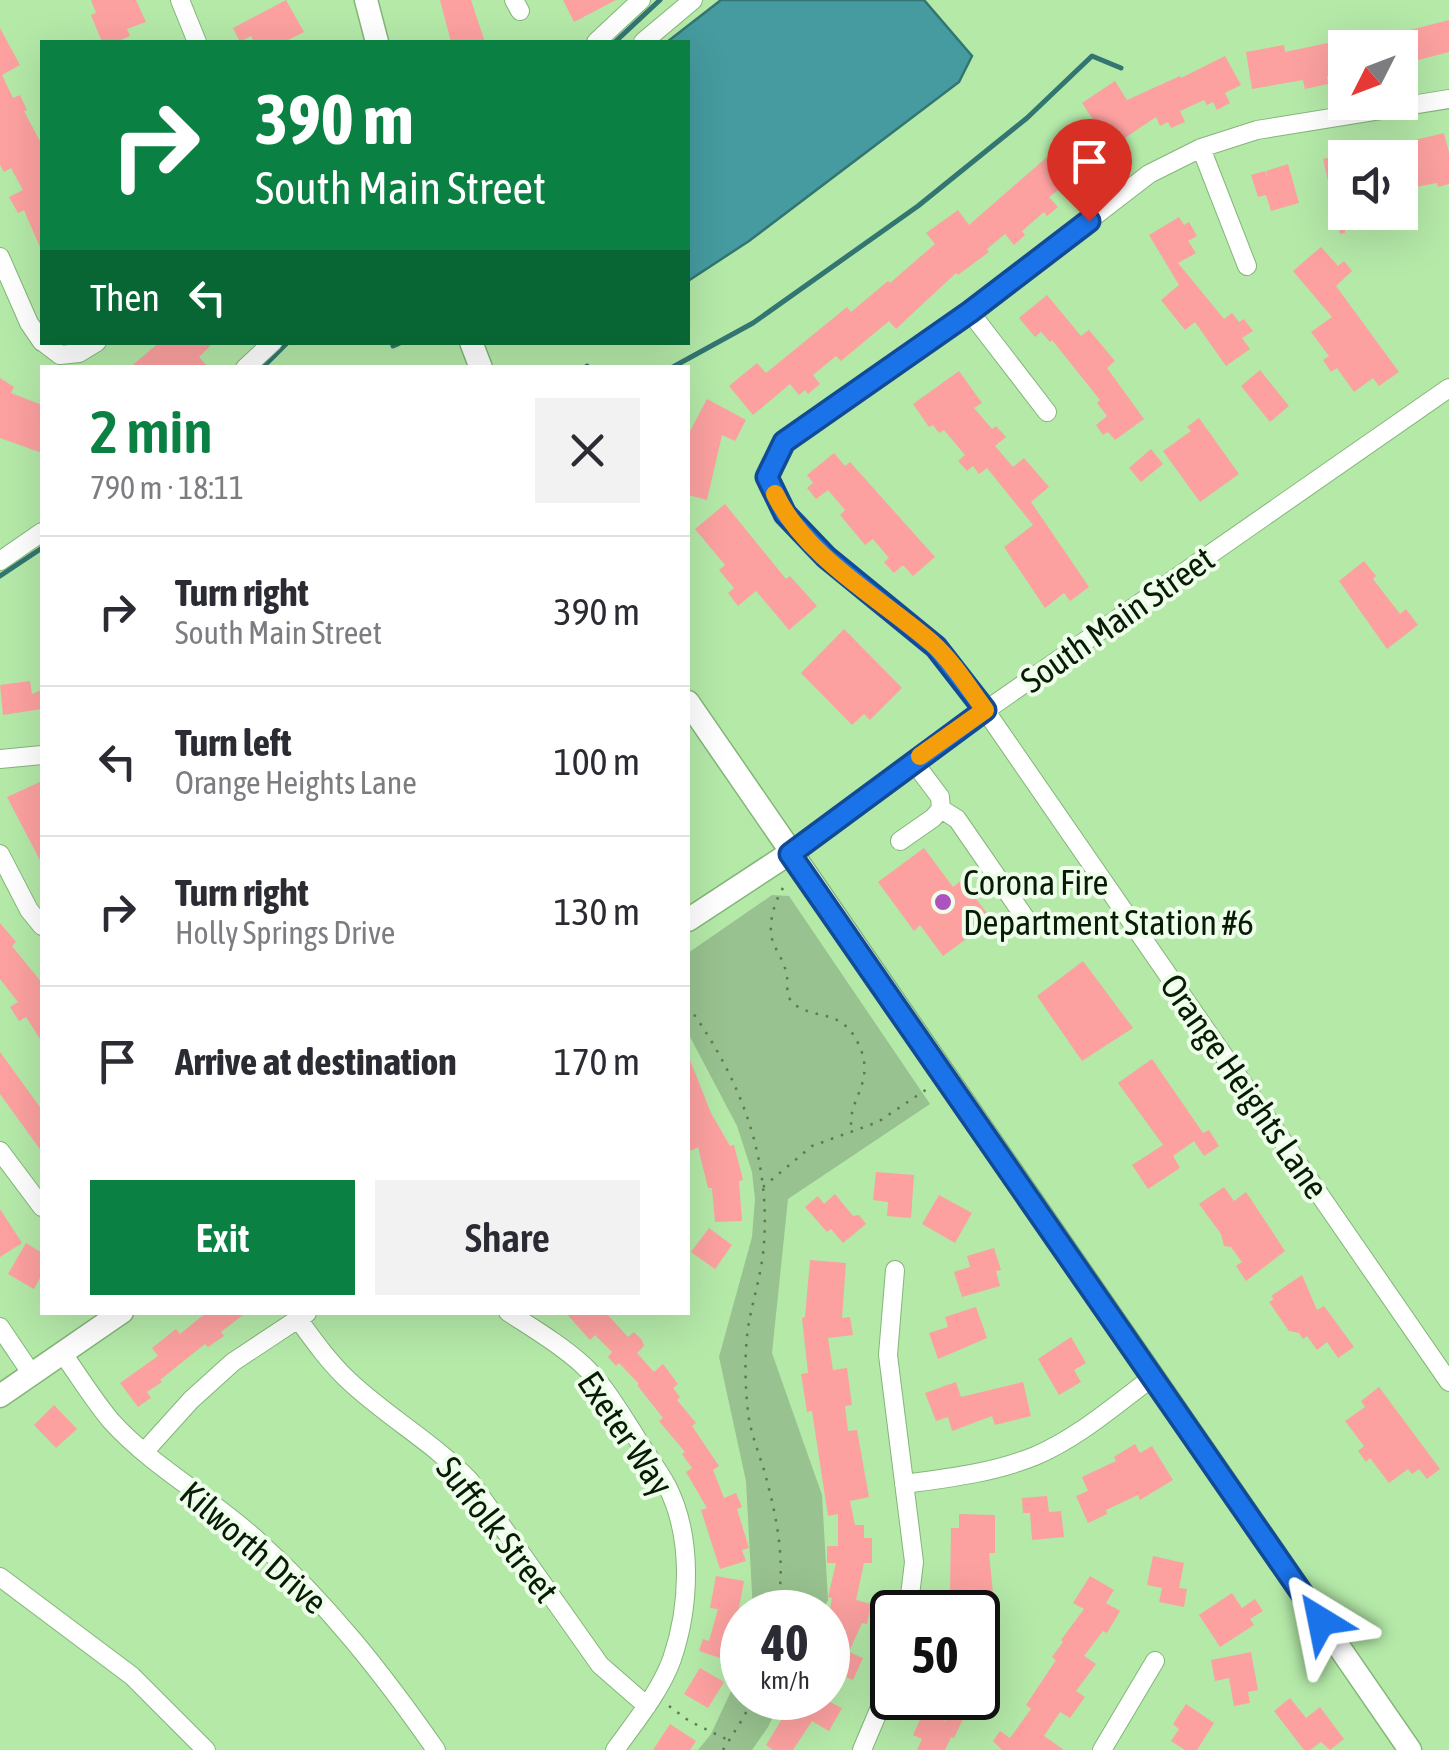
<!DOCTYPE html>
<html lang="en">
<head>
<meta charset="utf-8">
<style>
	body { margin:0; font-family:"Asap Condensed",sans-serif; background:#f2f2f3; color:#2b2b33; height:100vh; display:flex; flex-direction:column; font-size:38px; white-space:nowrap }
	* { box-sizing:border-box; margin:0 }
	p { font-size:32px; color:#7c7c81 }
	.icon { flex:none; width:55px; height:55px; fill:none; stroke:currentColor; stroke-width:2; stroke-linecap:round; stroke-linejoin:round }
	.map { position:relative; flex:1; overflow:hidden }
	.drawer { position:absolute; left:40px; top:365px; width:650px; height:950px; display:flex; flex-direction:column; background:#fff; border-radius:0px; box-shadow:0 10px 40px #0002 }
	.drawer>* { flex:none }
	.guide { position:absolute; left:40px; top:40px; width:650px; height:305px; border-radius:0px; box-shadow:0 10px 40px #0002; background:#0b8043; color:#fff; overflow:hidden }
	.needle { width:65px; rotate:228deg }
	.fabs { position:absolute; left:1328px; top:30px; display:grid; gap:20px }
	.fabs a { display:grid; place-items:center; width:90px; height:90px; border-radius:0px; background:#fff; box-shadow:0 10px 40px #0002; font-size:50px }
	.speed { position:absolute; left:720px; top:1590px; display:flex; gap:20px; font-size:50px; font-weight:700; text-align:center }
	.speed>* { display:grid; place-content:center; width:130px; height:130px; border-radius:50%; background:#fff; box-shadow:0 10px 40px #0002; line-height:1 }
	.speed small { font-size:25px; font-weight:400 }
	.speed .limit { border:5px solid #111; border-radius:15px; background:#fff; color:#111 }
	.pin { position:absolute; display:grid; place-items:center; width:85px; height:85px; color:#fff; margin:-102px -42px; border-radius:50% 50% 50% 0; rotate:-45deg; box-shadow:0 0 10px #0007 }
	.pin .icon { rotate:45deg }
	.me { position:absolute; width:110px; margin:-55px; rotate:325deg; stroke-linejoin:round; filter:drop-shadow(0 0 8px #0008) }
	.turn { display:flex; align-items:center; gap:35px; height:210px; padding:0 50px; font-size:45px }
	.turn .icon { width:130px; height:130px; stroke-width:2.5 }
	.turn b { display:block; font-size:70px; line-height:85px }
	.then { display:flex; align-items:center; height:95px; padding:0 50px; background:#0003; gap:20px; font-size:38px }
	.round { display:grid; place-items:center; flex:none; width:105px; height:105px; border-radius:0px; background:#f2f2f3 }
	.headline { display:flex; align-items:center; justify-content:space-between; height:170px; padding:0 50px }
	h1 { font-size:60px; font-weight:600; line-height:75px; color:#0b8043 }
	.action { display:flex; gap:20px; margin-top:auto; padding:20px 50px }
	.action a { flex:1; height:115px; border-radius:0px; background:#0b8043; color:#fff; font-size:40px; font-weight:600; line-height:115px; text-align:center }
	.action a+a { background:#f2f2f3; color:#2b2b33 }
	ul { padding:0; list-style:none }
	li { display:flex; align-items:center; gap:30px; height:150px; padding:0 50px; border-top:2px solid #e1e1e2 }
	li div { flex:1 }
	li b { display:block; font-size:38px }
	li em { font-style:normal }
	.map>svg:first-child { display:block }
</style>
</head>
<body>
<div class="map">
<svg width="1449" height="1750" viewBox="0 0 1449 1750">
	<rect width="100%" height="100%" fill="#b4e9a8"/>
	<path fill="#98c28f" d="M772,895L789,896L930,1104L788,1199L772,1353L822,1495L828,1600L822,1612H753L746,1481L719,1357L752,1237L755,1199L752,1172L737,1126L688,1033V953Z
		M742,1668V1698H782L768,1727L752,1750H698L711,1734Z"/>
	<path fill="#459b9f" stroke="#337571" stroke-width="2.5" d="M721,0H924L972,56L959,82L749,241L688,281V42H667Z"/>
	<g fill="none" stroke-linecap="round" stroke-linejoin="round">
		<path stroke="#337571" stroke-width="5" d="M615,42L660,0
			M393,346L402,342
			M587,366L588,368
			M262,368L288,342
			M671,368L753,323L918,206L1027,118L1092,56L1121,68
			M0,576L42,548"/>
	</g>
	<path fill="#fca1a0" d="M91,0H136L146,22L127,29L130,36L116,42H102L91,15L96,13Z
		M286,0L304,32L284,42H254L251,36L240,42L233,28Z
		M440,0H471L485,42H451Z
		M563,0H616L574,22Z
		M1449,20V52L1403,64L1400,48H1336L1342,72L1327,76L1328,84L1305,89L1303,80L1252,89L1246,52L1284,45L1285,52L1385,31L1386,36Z
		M0,28L20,65L2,75L13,98L20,95L27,110L24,111L42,145V252L24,210L18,213L9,197L23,190L11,168L4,172L0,165Z
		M1225,56L1241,85L1225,93L1230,103L1217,110L1213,102L1207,105L1204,100L1180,111L1185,122L1171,128L1168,122L1160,126L1156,117L1101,154L1103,157L1049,197L1058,207L1047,216L1044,212L1022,231L1025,235L1014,245L1005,234L987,249L989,252L958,275L956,273L896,329L889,321L841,361L836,356L813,375L820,384L808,394L805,390L799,395L790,384L753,415L729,386L757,363L766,373L847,307L851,312L888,281L890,283L935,244L926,233L958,210L969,225L1092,118L1082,103L1115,81L1127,100L1180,76L1181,78Z
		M1444,133L1449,152V184L1438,187L1437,183L1400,190V158H1392L1390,146Z
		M1345,154V233L1340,234L1323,159Z
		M1288,164L1299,203L1271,211L1266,195L1258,197L1251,175L1265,171L1268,177L1266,171Z
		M1179,217L1184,225L1189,222L1197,236L1188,241L1196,253L1178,263L1224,319L1232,313L1239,322L1244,319L1253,331L1242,338L1250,349L1226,366L1195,322L1185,330L1161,300L1179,285L1149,235Z
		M1321,247L1338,266L1344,261L1352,271L1336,286L1399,372L1379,386L1373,378L1354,392L1337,368L1331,372L1323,360L1329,356L1311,332L1332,317L1293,271Z
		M1047,295L1081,336L1089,330L1115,361L1107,368L1144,419L1115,440L1108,432L1103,435L1096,425L1107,416L1097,403L1100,400L1052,340L1050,342L1041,332L1035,337L1019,318Z
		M160,342H214L199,357L209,368H129Z
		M1260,370L1289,406L1270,422L1241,386Z
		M959,371L982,403L974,408L992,429L996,426L1006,437L995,446L1013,467L1024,458L1049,487L1031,502L1089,587L1070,601L1064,593L1045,608L1004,547L1033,525L987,468L979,474L973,466L967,471L958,461L965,455L944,430L939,433L933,425L929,427L913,404Z
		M0,378L14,387L11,393L42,405V453L0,438Z
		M707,399L746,420L735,441L722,435L707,500L688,495V435Z
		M1199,418L1239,474L1200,502L1163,451L1191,431L1187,427Z
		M1151,449L1163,464L1141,482L1129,468Z
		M834,453L845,466L850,462L935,557L913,576L903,565L894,573L884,562L889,558L873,539L865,545L840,515L845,510L828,490L816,499L807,488L813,483L807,475Z
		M725,504L786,579L790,576L817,606L789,630L756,591L738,606L728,593L734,588L719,570L725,565L695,529Z
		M1364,561L1376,576L1373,579L1400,614L1406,609L1418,625L1387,649L1339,581Z
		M844,629L902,688L870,720L864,714L852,725L801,673Z
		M30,681L32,694L42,690V709L3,715L0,685Z
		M42,781V864L7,797Z
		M924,848L953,887L962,880L992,920L943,956L920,925L914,931L878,882Z
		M0,923L16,942L12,946L42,983V1042L26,1017L19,1021L10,1007L18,1002L0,979Z
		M1083,961L1133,1028L1082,1061L1037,996Z
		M0,1052L42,1110V1152L0,1094Z
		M688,1055L711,1113L730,1146L734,1145L743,1180L739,1181L742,1221L715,1222L712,1188H708L698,1147L691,1151L688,1144Z
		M1152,1059L1203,1133L1209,1130L1219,1146L1204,1156L1194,1141L1173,1156L1180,1168L1148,1189L1132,1165L1163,1145L1118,1083Z
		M876,1172L914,1175L911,1218L887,1216L888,1202L873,1200Z
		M1224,1187L1234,1201L1246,1192L1285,1251L1246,1281L1236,1266L1242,1262L1231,1247L1224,1246L1221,1234L1199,1204Z
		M835,1194L853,1216L859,1215L866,1224L843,1243L831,1229L827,1232L805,1207L818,1196L824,1204Z
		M939,1195L972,1213L955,1243L922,1224Z
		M0,1209L22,1243L0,1257Z
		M709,1228L732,1245L715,1269L691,1252Z
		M26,1243L42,1253V1274L34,1289L8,1274Z
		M994,1248L1001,1270L996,1271L1000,1286L962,1297L954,1272L970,1267L967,1256Z
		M810,1260L846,1263L842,1318L850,1317L853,1335L828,1338L833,1370L847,1368L852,1405L845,1406L848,1431L857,1430L869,1497L850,1501L855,1525H864V1538H872V1563H864L856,1600L871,1604L867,1624L862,1623L849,1652L863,1658L853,1680L844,1676L830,1702L842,1708L829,1731L812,1721L793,1750H773L766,1745L795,1698H828V1628L833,1616L829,1615L832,1598L828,1597L836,1563H827V1546H838V1514L828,1516L812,1411L807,1412L801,1374L808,1373L802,1318L805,1317Z
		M1302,1275L1317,1310L1324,1306L1354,1347L1338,1358L1327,1342L1317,1350L1307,1336L1303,1339L1299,1333L1289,1331L1269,1302L1274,1299L1271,1296Z
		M976,1307L987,1338L938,1359L929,1333L948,1327L945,1317Z
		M207,1312H247L221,1332L224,1336L208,1347L205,1344L160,1380L162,1382L147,1392L151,1398L138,1407L120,1383L158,1356L152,1348L176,1329L180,1334Z
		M565,1312H605L628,1337L634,1332L642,1340L644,1346L637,1353L654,1372L663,1364L678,1384L673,1388L680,1397L677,1400L696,1423L692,1426L719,1466L713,1470L724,1498L736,1493L742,1507L737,1509L749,1548L742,1550L746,1561L720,1569L701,1510L707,1508L686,1472L692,1468L682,1454L685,1452L659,1421L663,1418L637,1385L639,1384L619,1363L616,1366L608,1357L612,1352L595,1335L590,1340Z
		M1071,1337L1086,1363L1074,1370L1081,1382L1059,1395L1038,1359Z
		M956,1382L961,1397L1023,1382L1031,1416L995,1425L992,1416L952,1431L948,1417L936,1421L925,1393Z
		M1379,1387L1440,1469L1427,1479L1419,1469L1412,1474L1408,1469L1389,1483L1370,1458L1366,1462L1358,1451L1364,1446L1345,1421L1365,1407L1361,1401Z
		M54,1405L77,1429L56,1448L34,1425Z
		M1135,1444L1140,1453L1152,1446L1173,1480L1140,1500L1138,1495L1106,1510L1107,1514L1088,1523L1076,1496L1088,1491L1082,1477L1116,1461L1114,1457Z
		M1047,1496L1049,1512L1061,1511L1064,1537L1032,1540L1030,1513H1023L1022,1498Z
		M959,1514L995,1515V1553H989L994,1603L965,1604L964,1591H950L951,1528H959Z
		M1153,1556L1184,1563L1179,1588L1187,1589L1184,1607L1159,1602L1162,1588L1147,1585Z
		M716,1576L744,1581L738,1613L730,1636L736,1638L729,1661L699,1651L703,1639L709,1641L718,1609L710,1608Z
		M1090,1576L1114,1590L1106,1603L1120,1611L1107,1633L1103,1631L1084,1656L1096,1664L1076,1691L1085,1697L1070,1718L1060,1712L1044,1736L1064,1750H1002L993,1741L1000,1731L1010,1738L1031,1709L1026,1705L1056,1660L1052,1657L1063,1642L1061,1640L1084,1609L1073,1603Z
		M1232,1593L1242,1608L1255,1599L1263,1611L1250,1619L1254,1625L1220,1647L1199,1615Z
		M1251,1652L1258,1690L1248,1692L1250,1703L1234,1706L1229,1678L1215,1681L1211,1660Z
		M700,1668L724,1682L708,1708L684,1694Z
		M950,1698H973L954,1738L951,1737L945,1750H917L922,1739L913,1735L924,1711L945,1721Z
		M1290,1698L1306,1718L1320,1707L1344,1739L1330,1750L1321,1742L1310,1750H1304L1274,1711Z
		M1186,1704L1214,1723L1197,1750H1185L1171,1741L1179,1729L1173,1724Z
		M670,1724L696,1741L690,1750H653Z"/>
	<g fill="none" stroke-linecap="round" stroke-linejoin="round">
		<defs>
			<path id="minor" d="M180,0L197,42
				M514,0L520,11
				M596,42L641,0
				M643,42L693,0
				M1449,99L1257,130L1201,148L1149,174L970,312L783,442L767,477L785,514L826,557L936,647L985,710L1449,1382
				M1201,148L1247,266
				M0,257L29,323L42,342
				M970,312L1047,412
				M43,342L60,355L79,353L97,342
				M245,368L273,342
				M0,561L42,532
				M0,759L42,755
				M941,809L957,819L1026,919
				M900,841L933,818L941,809L940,797L913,761
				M790,853L913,761L1449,388
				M0,854L29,910L42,926
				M0,1151L42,1207
				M895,1270L888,1355L914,1562L908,1612
				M508,1312C534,1329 561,1345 584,1366C604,1385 619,1411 634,1434C644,1451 657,1468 667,1486C693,1537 690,1606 672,1659C660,1692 635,1722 615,1750
				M298,1319C314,1341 329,1362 348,1380C387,1417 433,1442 470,1481L600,1665L647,1706
				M0,1327L31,1373
				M63,1354C79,1376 94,1401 112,1422C155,1469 213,1499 259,1542C328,1604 383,1674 436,1750
				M145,1451L191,1400L233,1362L307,1313
				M904,1484C948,1478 993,1473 1035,1456C1078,1438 1115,1405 1153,1377
				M0,1577L132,1676L206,1750
				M862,1750L892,1679
				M1102,1750L1155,1661"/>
			<path id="major" d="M366,0L377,42
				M471,342L481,368
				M688,702L1410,1750
				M688,920L790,853
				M0,1396L122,1312"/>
		</defs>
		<use href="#minor" stroke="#83b678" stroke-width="20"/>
		<use href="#major" stroke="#83b678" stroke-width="25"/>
		<path stroke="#597d52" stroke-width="2.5" stroke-dasharray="2.5 8" stroke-linecap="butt" d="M783,888C773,904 766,930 775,947C780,956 785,965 787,976C788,985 785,997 794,1004C817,1021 841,1008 858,1043C878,1083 845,1100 852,1131
			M688,1006C741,1079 773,1162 763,1254C760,1279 752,1303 748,1328C744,1357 745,1391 749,1419C752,1436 759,1454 764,1470C777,1517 787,1565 776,1612
			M763,1187L812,1146L878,1122L927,1089
			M669,1706L689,1721L728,1740
			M723,1750L745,1715L751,1698"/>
		<use href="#minor" stroke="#fff" stroke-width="18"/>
		<use href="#major" stroke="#fff" stroke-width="22"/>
	</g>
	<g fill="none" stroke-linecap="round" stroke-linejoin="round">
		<defs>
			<path id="route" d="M1089,221L970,312L784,442L767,477L785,514L826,557L936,647L985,710L790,854L1321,1621"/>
		</defs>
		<use href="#route" stroke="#114b97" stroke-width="25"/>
		<use href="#route" stroke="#1a73e8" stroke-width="18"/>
		<path stroke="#f59e0b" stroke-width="18" d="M775,494C806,558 880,598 932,643C952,661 969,688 985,710L920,756"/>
	</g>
	<circle fill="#ac53c0" stroke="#eefeeb" stroke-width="4" cx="943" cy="902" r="10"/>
	<g text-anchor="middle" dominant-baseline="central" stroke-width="8" stroke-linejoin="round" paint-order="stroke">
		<g font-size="35" fill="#081c05" stroke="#eefeeb">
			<text transform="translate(1117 619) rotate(-35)">South Main Street</text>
			<text transform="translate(1245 1086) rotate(55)">Orange Heights Lane</text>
			<text transform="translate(626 1433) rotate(56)">Exeter Way</text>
			<text transform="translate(498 1529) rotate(52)">Suffolk Street</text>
			<text transform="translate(254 1547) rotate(41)">Kilworth Drive</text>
		</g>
		<g font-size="35" fill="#081c05" stroke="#eefeeb" text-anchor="start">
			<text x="963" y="882">Corona Fire<tspan x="963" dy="40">Department Station #6</tspan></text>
		</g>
	</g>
</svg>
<div class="fabs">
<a><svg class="needle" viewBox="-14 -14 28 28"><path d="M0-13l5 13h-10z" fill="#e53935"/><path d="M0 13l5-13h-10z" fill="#7c7c81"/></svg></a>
<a><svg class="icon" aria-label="sound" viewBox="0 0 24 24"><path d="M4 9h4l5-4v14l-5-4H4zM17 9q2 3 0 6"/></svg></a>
</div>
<div class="speed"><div>40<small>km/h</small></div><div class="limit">50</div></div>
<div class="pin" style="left:1089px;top:221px;background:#d93025"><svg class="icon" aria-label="arrive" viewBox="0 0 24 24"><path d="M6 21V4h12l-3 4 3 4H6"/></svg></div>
<svg class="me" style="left:1321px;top:1621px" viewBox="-20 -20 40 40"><path d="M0-17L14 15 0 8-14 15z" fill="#1a73e8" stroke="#fff" stroke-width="4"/></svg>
<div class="guide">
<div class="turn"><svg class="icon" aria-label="right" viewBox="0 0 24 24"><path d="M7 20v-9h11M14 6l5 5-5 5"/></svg><div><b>390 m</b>South Main Street</div></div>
<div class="then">Then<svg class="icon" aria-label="left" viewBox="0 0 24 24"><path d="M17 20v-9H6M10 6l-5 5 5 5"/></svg></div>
</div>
<section class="drawer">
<div class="headline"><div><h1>2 min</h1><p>790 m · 18:11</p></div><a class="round"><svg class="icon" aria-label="close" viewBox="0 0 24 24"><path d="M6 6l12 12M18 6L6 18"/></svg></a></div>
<ul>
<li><svg class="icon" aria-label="right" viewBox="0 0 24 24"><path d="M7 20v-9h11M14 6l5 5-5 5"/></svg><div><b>Turn right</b><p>South Main Street</p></div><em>390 m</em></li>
<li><svg class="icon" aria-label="left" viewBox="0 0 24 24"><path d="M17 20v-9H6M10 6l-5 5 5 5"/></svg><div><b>Turn left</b><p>Orange Heights Lane</p></div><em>100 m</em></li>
<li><svg class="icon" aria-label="right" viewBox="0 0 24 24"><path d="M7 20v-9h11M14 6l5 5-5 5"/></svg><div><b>Turn right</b><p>Holly Springs Drive</p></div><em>130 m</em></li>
<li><svg class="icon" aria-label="arrive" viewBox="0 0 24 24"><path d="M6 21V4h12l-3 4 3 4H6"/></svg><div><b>Arrive at destination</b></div><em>170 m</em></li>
</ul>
<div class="action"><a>Exit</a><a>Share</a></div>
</section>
</div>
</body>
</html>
